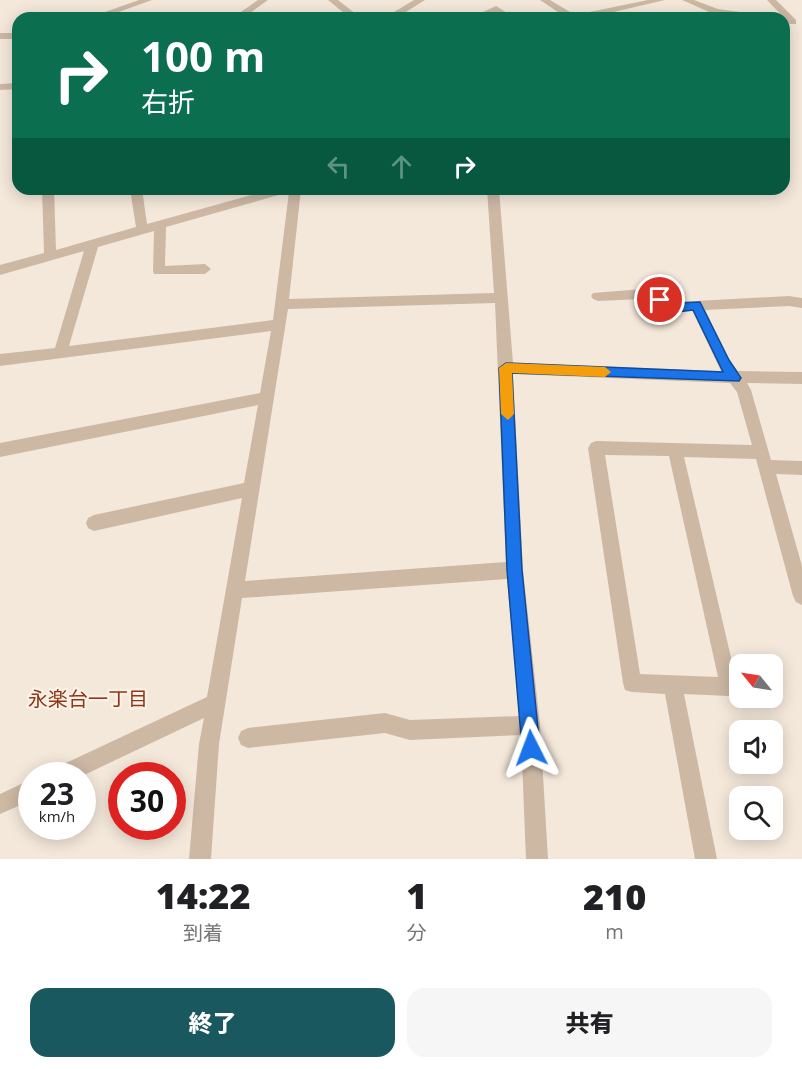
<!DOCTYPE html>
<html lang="ja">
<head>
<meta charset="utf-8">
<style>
	body { margin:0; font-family:"Open Sans","Noto Sans JP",sans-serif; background:#f6f6f6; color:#202124; height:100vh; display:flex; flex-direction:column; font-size:22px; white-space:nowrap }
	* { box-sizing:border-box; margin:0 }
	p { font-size:20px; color:#757577 }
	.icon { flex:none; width:33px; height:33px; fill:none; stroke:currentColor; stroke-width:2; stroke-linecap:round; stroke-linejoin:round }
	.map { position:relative; height:859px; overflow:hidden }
	.panel { display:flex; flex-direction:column; background:#fff; flex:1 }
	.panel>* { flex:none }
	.hud { position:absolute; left:12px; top:12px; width:778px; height:183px; border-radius:18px; box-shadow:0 3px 15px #0003; background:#0b6e4f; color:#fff; overflow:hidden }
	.needle { width:39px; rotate:300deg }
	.fabs { position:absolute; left:729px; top:654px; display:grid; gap:12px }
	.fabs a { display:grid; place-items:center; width:54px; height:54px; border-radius:12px; background:#fff; box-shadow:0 3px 15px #0003; font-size:30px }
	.speed { position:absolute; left:18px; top:762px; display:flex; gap:12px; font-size:30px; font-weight:700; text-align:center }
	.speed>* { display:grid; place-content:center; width:78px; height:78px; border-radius:50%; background:#fff; box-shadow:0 3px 15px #0003; line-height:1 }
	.speed small { font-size:15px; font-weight:400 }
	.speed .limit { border:9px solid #d22; background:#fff; color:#111 }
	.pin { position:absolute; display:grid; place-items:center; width:51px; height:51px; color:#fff; margin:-26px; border:3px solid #fff; border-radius:50%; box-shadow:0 2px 6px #0007 }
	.me { position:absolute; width:66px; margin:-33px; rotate:357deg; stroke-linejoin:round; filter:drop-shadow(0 0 4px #0008) }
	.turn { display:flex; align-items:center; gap:21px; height:126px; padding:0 30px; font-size:27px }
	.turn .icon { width:78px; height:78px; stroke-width:2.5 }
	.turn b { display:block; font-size:42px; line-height:51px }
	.lanes { display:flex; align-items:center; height:57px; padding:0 30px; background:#0003; justify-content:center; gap:30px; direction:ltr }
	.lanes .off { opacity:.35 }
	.eta { display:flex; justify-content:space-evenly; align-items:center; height:102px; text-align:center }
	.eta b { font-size:36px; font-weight:800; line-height:42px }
	.action { display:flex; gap:12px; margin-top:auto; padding:12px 30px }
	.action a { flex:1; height:69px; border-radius:18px; background:#18585e; color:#fff; font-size:24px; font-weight:800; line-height:69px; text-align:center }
	.action a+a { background:#f6f6f6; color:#202124 }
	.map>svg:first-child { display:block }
</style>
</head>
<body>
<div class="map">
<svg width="802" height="859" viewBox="0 0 802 859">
	<rect width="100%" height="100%" fill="#f4e8da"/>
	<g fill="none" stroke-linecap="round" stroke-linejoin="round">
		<path fill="#cdb8a4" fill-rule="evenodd" d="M139,0H152L102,18H88Z
			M258,0H268L243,18H232Z
			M328,0H338L361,18H350Z
			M414,0H425L396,18H384Z
			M540,0H550L575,15L648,0H665L588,18H567Z
			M682,0H694L718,9L762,15L767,18L716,15Z
			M767,0H776L796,20V24H790Z
			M496,6L515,18H504L495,13L483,18H470Z
			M0,33H18V39H0Z
			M18,83V89L0,90V84Z
			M42,189H54L56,250L136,227L130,189H142L147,224L273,189H301L289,299L494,293L487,189H499L513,363L721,371L692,310L677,312L642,299L598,301L593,299L591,296L593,293L643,289L678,302L789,296L802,298V308L789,306L705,310L729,360L738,371L802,372V384L747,383L751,390L771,460L802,461V475L776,474L802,566V605L796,602L793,596L756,459L684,457L738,687L736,694L729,696L684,694L717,859H695L665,694L632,692L625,690L623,683L588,448L591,443L596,441L752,445L737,392L730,383L513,374L523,570L540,725L548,859H526L521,735L410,740L385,733L248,748L241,745L238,738L241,731L248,728L385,713L410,720L520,716L507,579L242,598L219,744L211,859H189L199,744L204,718L82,776H50L53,769L207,697L242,498L94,531L88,528L86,523L88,518L94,515L244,483L258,405L0,457V443L260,393L271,331L0,366V354L55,348L84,251L0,275V265L44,253ZM289,192L273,320L69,346L98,247L154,231L153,271L154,274H205L211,269L205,264L165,266L166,227ZM495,303L506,562L245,581L288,309ZM605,455L669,456L718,677L640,674Z
			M32,779V800L0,814V794Z"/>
	</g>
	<path fill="#1a73e8" stroke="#114b97" stroke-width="1.5" d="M660,296L678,303L700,302L729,360L741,378L739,381L512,373L522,570L540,748L537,754L531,756L525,754L522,748L507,570L499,368L506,363L723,372L693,310L677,312L656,304V297Z"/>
	<path fill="#f59e0b" d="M506,363L605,367L611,372L605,377L512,373L514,414L508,420L501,414L499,368Z"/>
	<g text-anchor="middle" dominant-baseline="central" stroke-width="4.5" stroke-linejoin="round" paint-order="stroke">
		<g font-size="20" fill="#8f3718" stroke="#fbf2e7">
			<text x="88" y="698">永楽台一丁目</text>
		</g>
	</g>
</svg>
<div class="fabs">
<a><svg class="needle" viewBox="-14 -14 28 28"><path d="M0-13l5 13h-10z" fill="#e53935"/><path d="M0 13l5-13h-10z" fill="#757577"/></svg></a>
<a><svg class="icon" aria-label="sound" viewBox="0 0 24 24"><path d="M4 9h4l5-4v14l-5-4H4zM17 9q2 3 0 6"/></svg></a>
<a><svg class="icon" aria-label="search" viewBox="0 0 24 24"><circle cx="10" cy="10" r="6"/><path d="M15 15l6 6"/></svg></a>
</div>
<div class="speed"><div>23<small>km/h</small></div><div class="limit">30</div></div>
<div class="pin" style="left:660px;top:300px;background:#d93025"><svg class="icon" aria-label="arrive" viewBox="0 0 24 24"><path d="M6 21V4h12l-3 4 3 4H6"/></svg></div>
<svg class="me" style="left:531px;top:748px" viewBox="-20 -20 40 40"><path d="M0-17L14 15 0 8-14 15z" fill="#1a73e8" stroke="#fff" stroke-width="4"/></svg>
<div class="hud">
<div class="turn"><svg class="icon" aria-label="right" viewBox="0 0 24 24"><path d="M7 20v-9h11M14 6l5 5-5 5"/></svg><div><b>100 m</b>右折</div></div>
<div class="lanes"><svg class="icon off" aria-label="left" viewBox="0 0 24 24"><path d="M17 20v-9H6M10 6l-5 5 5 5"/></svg><svg class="icon off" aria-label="ahead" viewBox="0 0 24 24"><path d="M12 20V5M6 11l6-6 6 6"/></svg><svg class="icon" aria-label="right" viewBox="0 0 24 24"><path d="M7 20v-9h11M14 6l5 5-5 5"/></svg></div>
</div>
</div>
<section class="panel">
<div class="eta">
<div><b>14:22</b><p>到着</p></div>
<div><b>1</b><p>分</p></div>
<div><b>210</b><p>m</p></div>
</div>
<div class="action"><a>終了</a><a>共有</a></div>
</section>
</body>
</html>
